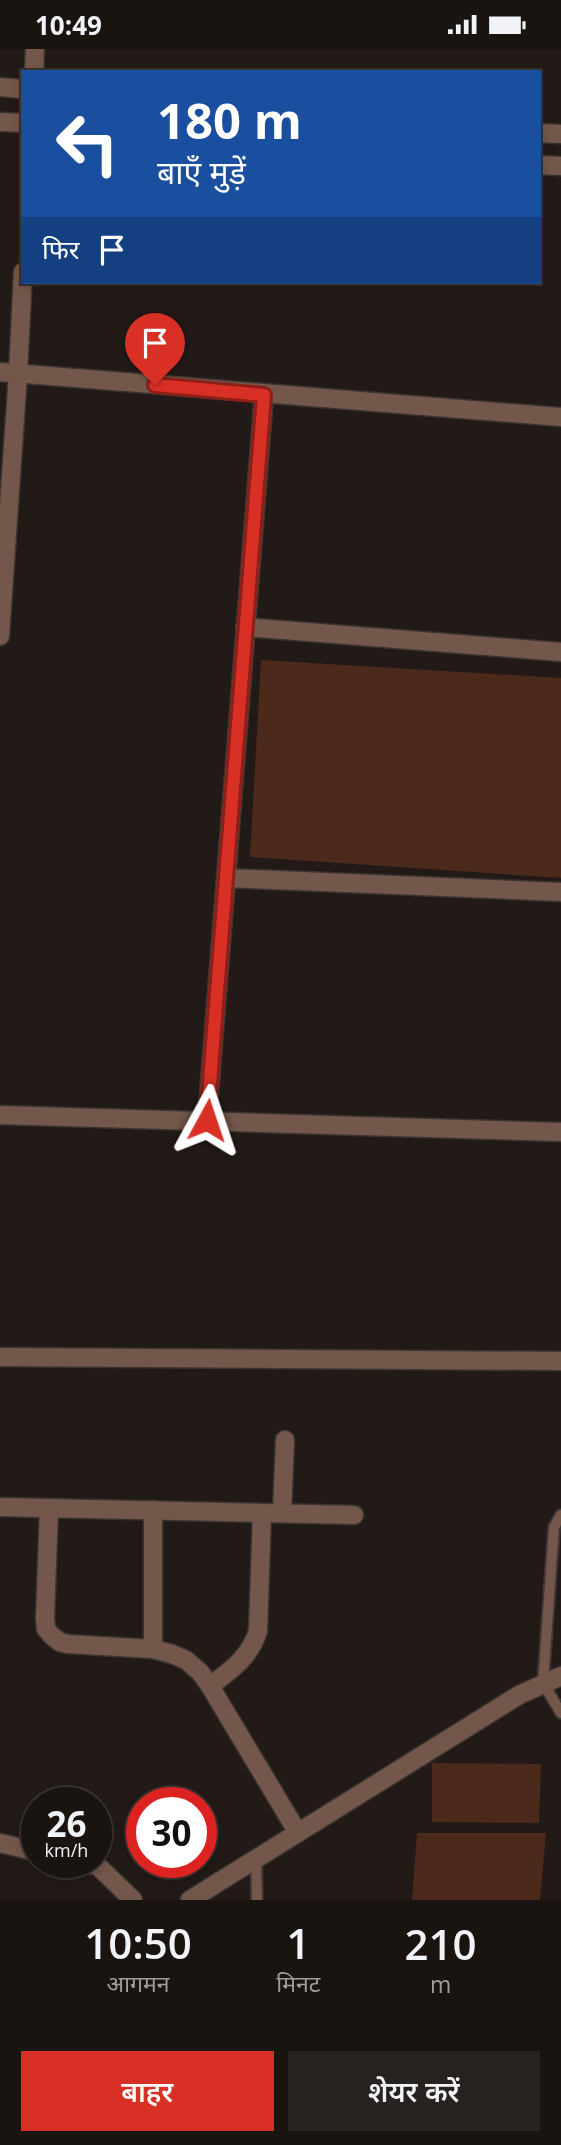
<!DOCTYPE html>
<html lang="hi">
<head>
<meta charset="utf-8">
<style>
	body { margin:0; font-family:"Open Sans","Noto Sans Devanagari",sans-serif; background:#27211f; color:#f1f3f6; height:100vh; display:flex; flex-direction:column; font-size:26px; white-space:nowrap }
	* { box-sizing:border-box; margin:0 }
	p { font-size:23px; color:#9f9e9f }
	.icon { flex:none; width:38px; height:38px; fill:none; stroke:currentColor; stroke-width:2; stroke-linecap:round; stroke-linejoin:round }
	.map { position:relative; height:1851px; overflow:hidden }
	.details { display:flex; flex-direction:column; background:#1a1411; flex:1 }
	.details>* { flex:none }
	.top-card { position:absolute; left:21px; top:21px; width:520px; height:214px; border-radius:0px; box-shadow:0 4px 10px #0003,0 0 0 2px #383331; background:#1a4fa0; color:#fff; overflow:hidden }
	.speed { position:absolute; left:21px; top:1738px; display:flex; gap:14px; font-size:35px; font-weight:700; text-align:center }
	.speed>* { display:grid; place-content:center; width:91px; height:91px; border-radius:50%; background:#1a1411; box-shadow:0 4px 10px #0003,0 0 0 2px #383331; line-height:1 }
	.speed small { font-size:18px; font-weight:400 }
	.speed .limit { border:10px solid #d22; background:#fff; color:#111 }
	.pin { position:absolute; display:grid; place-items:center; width:60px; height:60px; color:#fff; margin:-72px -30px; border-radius:50% 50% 50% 0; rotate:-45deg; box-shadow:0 0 7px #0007 }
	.pin .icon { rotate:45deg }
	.me { position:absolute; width:77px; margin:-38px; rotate:5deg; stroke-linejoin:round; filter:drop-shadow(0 0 5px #0008) }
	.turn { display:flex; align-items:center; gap:24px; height:147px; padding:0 21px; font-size:32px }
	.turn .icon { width:91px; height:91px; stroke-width:2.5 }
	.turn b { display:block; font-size:49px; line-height:60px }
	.then { display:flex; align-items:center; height:66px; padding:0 21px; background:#0003; gap:14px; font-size:26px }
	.eta { display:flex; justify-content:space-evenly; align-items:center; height:119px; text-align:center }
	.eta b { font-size:42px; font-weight:600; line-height:49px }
	.button { display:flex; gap:14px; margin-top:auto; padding:14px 21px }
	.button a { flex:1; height:80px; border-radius:0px; background:#d93025; color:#fff; font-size:28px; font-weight:600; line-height:80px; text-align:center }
	.button a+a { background:#27211f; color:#f1f3f6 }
	.status { display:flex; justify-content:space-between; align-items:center; height:49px; padding:0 35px; background:#1a1411; direction:ltr }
	.status svg { height:19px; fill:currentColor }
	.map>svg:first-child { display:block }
</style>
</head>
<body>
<div class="status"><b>10:49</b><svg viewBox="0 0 49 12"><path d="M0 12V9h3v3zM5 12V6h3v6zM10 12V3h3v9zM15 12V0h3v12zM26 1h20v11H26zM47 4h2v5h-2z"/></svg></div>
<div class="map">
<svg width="561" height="1851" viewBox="0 0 561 1851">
	<rect width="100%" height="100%" fill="#221a17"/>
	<path fill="#4c2a1b" d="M261,611L561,629V829L250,808Z
		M432,1714L541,1715L539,1774L432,1773Z
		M417,1784H546L540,1851H412Z"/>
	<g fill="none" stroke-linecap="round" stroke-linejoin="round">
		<defs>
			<path id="lane" d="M561,1466L554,1478L543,1634L561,1664
				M256,1810L257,1851"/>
			<path id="street" d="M34,23L35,0
				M0,38L23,40
				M0,73L23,74
				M539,84L561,85
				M539,116L561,117
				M0,323L561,368
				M245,578L561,603
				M0,587L18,325L23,223
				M227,829L561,843
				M0,1066L561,1083
				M207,1071L264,346
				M0,1308L561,1312
				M0,1458L354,1466
				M49,1459L45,1569L46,1580L52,1587L60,1593L68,1595L153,1600L172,1605L186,1611L200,1623L210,1637L298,1784
				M282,1464L285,1391
				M153,1600V1461
				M210,1637C231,1621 250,1608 258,1582L262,1464
				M0,1794L37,1803
				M81,1813L98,1817L133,1851
				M190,1851L519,1646L561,1627"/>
		</defs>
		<use href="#lane" stroke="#3c3431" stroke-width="14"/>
		<use href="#street" stroke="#3c3431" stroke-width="21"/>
		<use href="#lane" stroke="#73574a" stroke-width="10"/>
		<use href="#street" stroke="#73574a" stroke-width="18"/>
	</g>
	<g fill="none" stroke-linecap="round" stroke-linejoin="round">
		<defs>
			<path id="route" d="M155,336L264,346L207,1071"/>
		</defs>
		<use href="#route" stroke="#8d1f18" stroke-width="18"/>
		<use href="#route" stroke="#d93025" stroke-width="12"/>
	</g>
</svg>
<div class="speed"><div>26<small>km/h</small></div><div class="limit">30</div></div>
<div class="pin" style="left:155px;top:336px;background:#d93025"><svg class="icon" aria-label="arrive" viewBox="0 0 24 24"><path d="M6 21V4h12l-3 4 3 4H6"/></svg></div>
<svg class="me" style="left:207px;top:1071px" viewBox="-20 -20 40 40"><path d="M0-17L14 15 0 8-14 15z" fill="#d93025" stroke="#fff" stroke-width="4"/></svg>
<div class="top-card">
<div class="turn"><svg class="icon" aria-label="left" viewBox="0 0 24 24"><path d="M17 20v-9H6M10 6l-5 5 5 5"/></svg><div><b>180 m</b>बाएँ मुड़ें</div></div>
<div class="then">फिर<svg class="icon" aria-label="arrive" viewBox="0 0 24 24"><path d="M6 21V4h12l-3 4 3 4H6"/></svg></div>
</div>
</div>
<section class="details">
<div class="eta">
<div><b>10:50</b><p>आगमन</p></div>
<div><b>1</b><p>मिनट</p></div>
<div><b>210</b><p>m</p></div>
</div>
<div class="button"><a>बाहर</a><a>शेयर करें</a></div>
</section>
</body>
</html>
